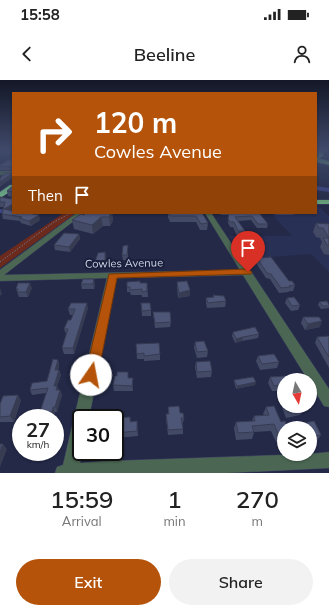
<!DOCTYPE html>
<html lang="en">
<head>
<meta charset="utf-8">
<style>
	body { margin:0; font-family:Mulish,sans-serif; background:#f2f2f2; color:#222; height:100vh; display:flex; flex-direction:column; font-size:15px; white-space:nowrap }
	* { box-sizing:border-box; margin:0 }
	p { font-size:13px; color:#767676 }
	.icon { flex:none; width:22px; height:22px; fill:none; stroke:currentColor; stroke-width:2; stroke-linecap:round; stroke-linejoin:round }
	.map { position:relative; height:393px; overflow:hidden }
	.panel { display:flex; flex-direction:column; background:#fff; flex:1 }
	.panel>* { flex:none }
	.banner { position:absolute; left:12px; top:12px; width:305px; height:122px; border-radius:0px; box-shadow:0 1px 3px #0004; background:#b45309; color:#fff; overflow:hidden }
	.needle { width:26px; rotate:171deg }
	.fabs { position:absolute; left:277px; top:293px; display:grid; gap:8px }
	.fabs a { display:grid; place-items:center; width:40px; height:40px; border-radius:50%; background:#fff; box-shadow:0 1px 3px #0004; font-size:20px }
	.speed { position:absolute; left:12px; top:329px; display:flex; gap:8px; font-size:20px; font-weight:700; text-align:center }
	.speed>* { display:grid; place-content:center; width:52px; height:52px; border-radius:50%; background:#fff; box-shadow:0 1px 3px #0004; line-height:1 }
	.speed small { font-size:10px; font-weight:400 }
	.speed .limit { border:2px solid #111; border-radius:6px; background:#fff; color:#111 }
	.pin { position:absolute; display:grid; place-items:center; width:34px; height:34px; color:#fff; margin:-41px -17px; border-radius:50% 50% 50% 0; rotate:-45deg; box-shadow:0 0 4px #0007 }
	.pin .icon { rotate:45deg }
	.me { position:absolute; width:44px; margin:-22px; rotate:12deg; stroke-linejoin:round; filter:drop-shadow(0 0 3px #0008) }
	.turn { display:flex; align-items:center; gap:14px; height:84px; padding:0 16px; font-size:18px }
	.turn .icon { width:52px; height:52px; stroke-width:2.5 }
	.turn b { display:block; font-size:28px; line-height:34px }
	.then { display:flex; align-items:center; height:38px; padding:0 16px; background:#0003; gap:8px; font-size:15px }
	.eta { display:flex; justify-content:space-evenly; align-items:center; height:68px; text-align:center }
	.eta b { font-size:24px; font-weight:600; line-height:28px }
	.button { display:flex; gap:8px; margin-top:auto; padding:8px 16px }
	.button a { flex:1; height:46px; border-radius:24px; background:#b45309; color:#fff; font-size:16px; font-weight:600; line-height:46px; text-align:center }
	.button a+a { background:#f2f2f2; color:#222 }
	.status { display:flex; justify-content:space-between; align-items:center; height:28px; padding:0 20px; background:#fff; direction:ltr }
	.status svg { height:11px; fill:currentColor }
	header { display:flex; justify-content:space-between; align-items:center; height:52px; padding:0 16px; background:#fff; font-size:18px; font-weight:600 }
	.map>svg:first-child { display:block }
</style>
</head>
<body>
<div class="status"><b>15:58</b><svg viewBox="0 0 49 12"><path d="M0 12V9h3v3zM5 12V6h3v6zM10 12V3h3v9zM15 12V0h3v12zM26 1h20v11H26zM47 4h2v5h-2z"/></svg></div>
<header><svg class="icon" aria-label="back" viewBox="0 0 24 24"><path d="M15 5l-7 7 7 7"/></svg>Beeline<svg class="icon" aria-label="person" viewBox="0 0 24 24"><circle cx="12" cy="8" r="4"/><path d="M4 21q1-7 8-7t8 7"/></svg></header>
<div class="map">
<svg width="329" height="393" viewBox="0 0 329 393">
	<rect width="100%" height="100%" fill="#232947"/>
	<path fill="#293055" d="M316,124L329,136V192L311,174L245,179L229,156H292L271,133H316Z"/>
	<path fill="#6c2a1c" d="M64,133H76L0,188V176Z"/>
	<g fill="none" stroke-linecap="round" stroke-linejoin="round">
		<path fill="#3b4581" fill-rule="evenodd" d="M316,106L329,108V112L316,110Z
			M0,129L13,130V133H16H0Z"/>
		<defs>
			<path id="minor" d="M0,91H13V95H0Z
				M77,133H84L4,195L240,190L205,133H211L249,190L252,192V193L329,309V327L324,326L310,303V300H308L243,195L116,198L89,338H81L82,372L80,383L110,381L310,374L329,372V388L226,393H55L57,387L63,385L107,198L0,201V190Z"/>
			<path id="major" d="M316,78L329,81V85L316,82Z
				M316,120H329V124H316Z"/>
			<path id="highway" d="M316,70H321L324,75L316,81L318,75Z
				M10,105H13V110L0,118V112Z"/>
		</defs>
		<use href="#minor" stroke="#3e4460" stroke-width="1"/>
		<use href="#major" stroke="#3e4460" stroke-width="1"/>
		<use href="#highway" stroke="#3e4460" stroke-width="1"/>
		<path stroke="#6d738c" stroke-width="1" stroke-dasharray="1.5 1.5" stroke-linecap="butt" d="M0,182L54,142L71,133"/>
		<use href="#minor" fill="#4b6753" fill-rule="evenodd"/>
		<use href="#major" fill="#66a179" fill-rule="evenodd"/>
		<use href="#highway" fill="#71b888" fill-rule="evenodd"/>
	</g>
	<path fill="#434a66" d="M13,78V90H0V85Z
		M13,106L12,130L40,140L31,146L21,143L20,141L3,139L2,134L3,127H0V117L11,119L12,117L8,116L7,111Z
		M112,133L113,141L110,146H103L93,154L74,149L72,140L84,135Z
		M168,133H202L208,143L207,150H200L196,142H170L168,137Z
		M220,133H259L268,144L267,148H257L251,140L238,141L245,151L244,156H237L233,147H230L228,143L229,135H221Z
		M274,133H295L294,135H276Z
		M316,143L329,144V175L324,174L320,167L322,162L320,158L316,157L313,152Z
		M79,154L80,159L70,172L55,170L54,165Z
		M128,170V180H123L122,175Z
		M105,172L106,177V186L96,187L95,182Z
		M257,178L295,205L293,211H289V212L279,213L270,199L266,198L256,183Z
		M177,202L190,210V216L178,218L177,207Z
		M140,203H147L148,217H142V215H131L130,212H127V207Z
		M81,204H95L94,209H82Z
		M32,208L28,217H19L16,209Z
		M213,215L226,221L225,227L207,228L206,223V218L213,217Z
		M287,218L300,225L298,230L291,231L285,223Z
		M319,222L329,225V228L321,229L318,225Z
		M141,223L151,230V236H142Z
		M88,228L74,274H64L62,268L66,254L64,249L71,240L73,235H70L68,229Z
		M153,232L171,242L170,247L155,248Z
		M303,237L320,247L305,250L301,243Z
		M233,252L259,254L258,258L242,261L235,263L232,256Z
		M329,256V288L315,263L317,257Z
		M195,262L208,271L207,277L197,278L194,268Z
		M136,264L160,274V280L144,281V279H137Z
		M258,276L279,282L277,288L260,290L256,281Z
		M58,280L59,285L58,290H59L61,295L57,306L59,310H60L62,315L57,332H55L54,337H43L40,332L46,313L32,315L30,310L47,301Z
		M196,282L212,291L211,297L197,298L195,287Z
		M270,297L284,300V326H301L303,330L300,335L286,338L280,322L282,319L277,311H272L268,303Z
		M129,298L133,304V311H114L113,305Z
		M234,300L255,305L236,309L234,302Z
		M21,320L14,342H0V324Z
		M274,326L281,342L285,341L286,344L299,342L300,344L314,341L321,355L317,361L310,362V348H284V361L276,362L271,351L254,352L252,359L236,360L234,348L236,342L252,341L254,336L264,335L263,334L266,327Z
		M168,327L184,338L183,343H182L183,349V354L168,355L166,339V334H168Z
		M130,337L131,342L137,341L138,356L115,358V338Z
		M56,345L58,350L57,356L59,361L55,376L45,377L43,372H55Z"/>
	<path fill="#373c53" d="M13,93V97L0,107V102Z
		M13,124V130L6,134L4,129Z
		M111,133H112L113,141L110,146L109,137Z
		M39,135L40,140L31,146L29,141Z
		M101,137L103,146L93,154L92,145Z
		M79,154L80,159L70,172L69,167Z
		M105,172L106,177V186L105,181Z
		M94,199L95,204L94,209L93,204Z
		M30,203L32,208L28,217L26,212Z
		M0,208L2,214L0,216Z
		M190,210V216L178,218L179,213Z
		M87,223L88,228L74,274L73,268Z
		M322,241L320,247L305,250L308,244Z
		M243,257L242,261L235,263L236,259Z
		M58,280L59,285L57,295L55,290Z
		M59,290L61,295L57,306L59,311L58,315L54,306Z
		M133,298V311L132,306Z
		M256,302L255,305L236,309L237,306Z
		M60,310L62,315L57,332L55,327Z
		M18,315L21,320L14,342L10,336Z
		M53,327L55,332L54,337L52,332Z
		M56,345L58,350L57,356L59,361L55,376L52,372H55V348Z
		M3,364L7,369L0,387V372Z"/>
	<path fill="#4e5677" stroke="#373c53" d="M13,78V87L0,86V85Z
		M6,93H13L0,102V98Z
		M13,106V124L4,129L13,131V133H27L39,135L29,141L19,138L22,137L2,134L5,122H0V117L11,119L13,112L7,111Z
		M85,133H111L109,137H101L92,145L72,140L81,134L84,135Z
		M169,133H202L208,143L201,144L196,136H170Z
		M229,133H259L268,144H258L252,136L235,137L245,151H238L234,142H230L228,139Z
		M316,143L329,144V165H327L323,158H329L323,148H319Z
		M64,153L79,154L69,167L54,165Z
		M128,165L127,175H122L123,166Z
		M105,172V181L95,182L98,173Z
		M271,177L289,201H292L295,205L289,206L290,207L281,208L271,194L267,193L257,178Z
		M83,199H94L93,204H81Z
		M140,201V203H147V211L142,212V209L130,210V207H127V202Z
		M187,201L190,210L179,213L177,202Z
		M18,203H30L26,212H17L18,209H16Z
		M213,215L224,216L226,221L208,223L206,218L214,217Z
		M294,217L300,225L292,226L287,218Z
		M327,221L329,225V226H323L319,222Z
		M71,223H87L73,268H62L68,249H64L68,240H71L75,229H68Z
		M141,223H150L151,230L142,231Z
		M153,232H170L171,242L155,243Z
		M303,237H319L322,241L308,244Z
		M255,247L259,254L243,257L236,259L233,252Z
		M329,256V277L317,257Z
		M204,261L208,271L197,272L195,262Z
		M159,263L160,274L144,276V273L137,274L136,264Z
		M274,274L279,282L262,284L258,276Z
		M53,279L58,280L55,290H59L54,306H57L56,310H60L55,327H53L52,332H40L48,308L30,310L32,303L47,301Z
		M210,281L212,291L197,292L196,282Z
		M117,292H128V298H133L132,306L113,305L115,296H117Z
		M286,296L288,300H284V314L279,305L274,306L270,297Z
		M253,297L256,302L237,306L234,300Z
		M18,315L10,336L0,337V324L3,316Z
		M179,326L180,333H183L184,338H181L183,349L168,350L166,334H169L168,327Z
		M274,326L281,342L285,341L286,344L299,342L300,344L314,341L321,355L310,357V348H284V355L279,356L274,344L252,346L254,352L238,353L236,342L255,341L254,336L269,335L266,327Z
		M286,326H301L303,330L288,332Z
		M130,337V342L137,341V351L115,353V338Z
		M0,364H3L0,372Z"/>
	<linearGradient id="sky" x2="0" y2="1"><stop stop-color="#131727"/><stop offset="0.56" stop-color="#3f4969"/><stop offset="1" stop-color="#3f4969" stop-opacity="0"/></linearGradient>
	<rect width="329" height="125" fill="url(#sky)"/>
	<path fill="#b45309" stroke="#753606" d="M248,189L252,192L251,194L117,198L98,295L96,299L91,301L87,299L85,295L109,194Z"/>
	<g text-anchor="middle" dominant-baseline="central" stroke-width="4" stroke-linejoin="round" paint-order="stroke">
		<g font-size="11" fill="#cdd3e6" stroke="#1a1f3c">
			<text transform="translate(124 183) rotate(-1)">Cowles Avenue</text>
		</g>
	</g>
</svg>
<div class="fabs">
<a><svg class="needle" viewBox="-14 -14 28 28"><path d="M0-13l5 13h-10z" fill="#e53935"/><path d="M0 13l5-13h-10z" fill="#767676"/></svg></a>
<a><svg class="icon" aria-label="layers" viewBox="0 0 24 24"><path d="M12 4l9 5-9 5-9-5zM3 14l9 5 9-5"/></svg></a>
</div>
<div class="speed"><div>27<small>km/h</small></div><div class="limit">30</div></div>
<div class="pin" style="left:248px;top:192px;background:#d93025"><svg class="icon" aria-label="arrive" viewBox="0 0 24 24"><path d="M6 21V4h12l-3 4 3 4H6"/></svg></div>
<svg class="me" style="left:91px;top:295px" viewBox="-20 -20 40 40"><circle r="19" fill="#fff"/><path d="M0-13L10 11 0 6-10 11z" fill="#b45309"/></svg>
<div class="banner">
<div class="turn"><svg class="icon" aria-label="right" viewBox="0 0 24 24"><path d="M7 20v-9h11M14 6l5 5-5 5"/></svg><div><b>120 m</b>Cowles Avenue</div></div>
<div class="then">Then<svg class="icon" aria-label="arrive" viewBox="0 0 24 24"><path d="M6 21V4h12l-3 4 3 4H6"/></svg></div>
</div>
</div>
<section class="panel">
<div class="eta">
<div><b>15:59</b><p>Arrival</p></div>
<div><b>1</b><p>min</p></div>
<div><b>270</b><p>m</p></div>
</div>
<div class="button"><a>Exit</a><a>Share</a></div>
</section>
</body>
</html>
